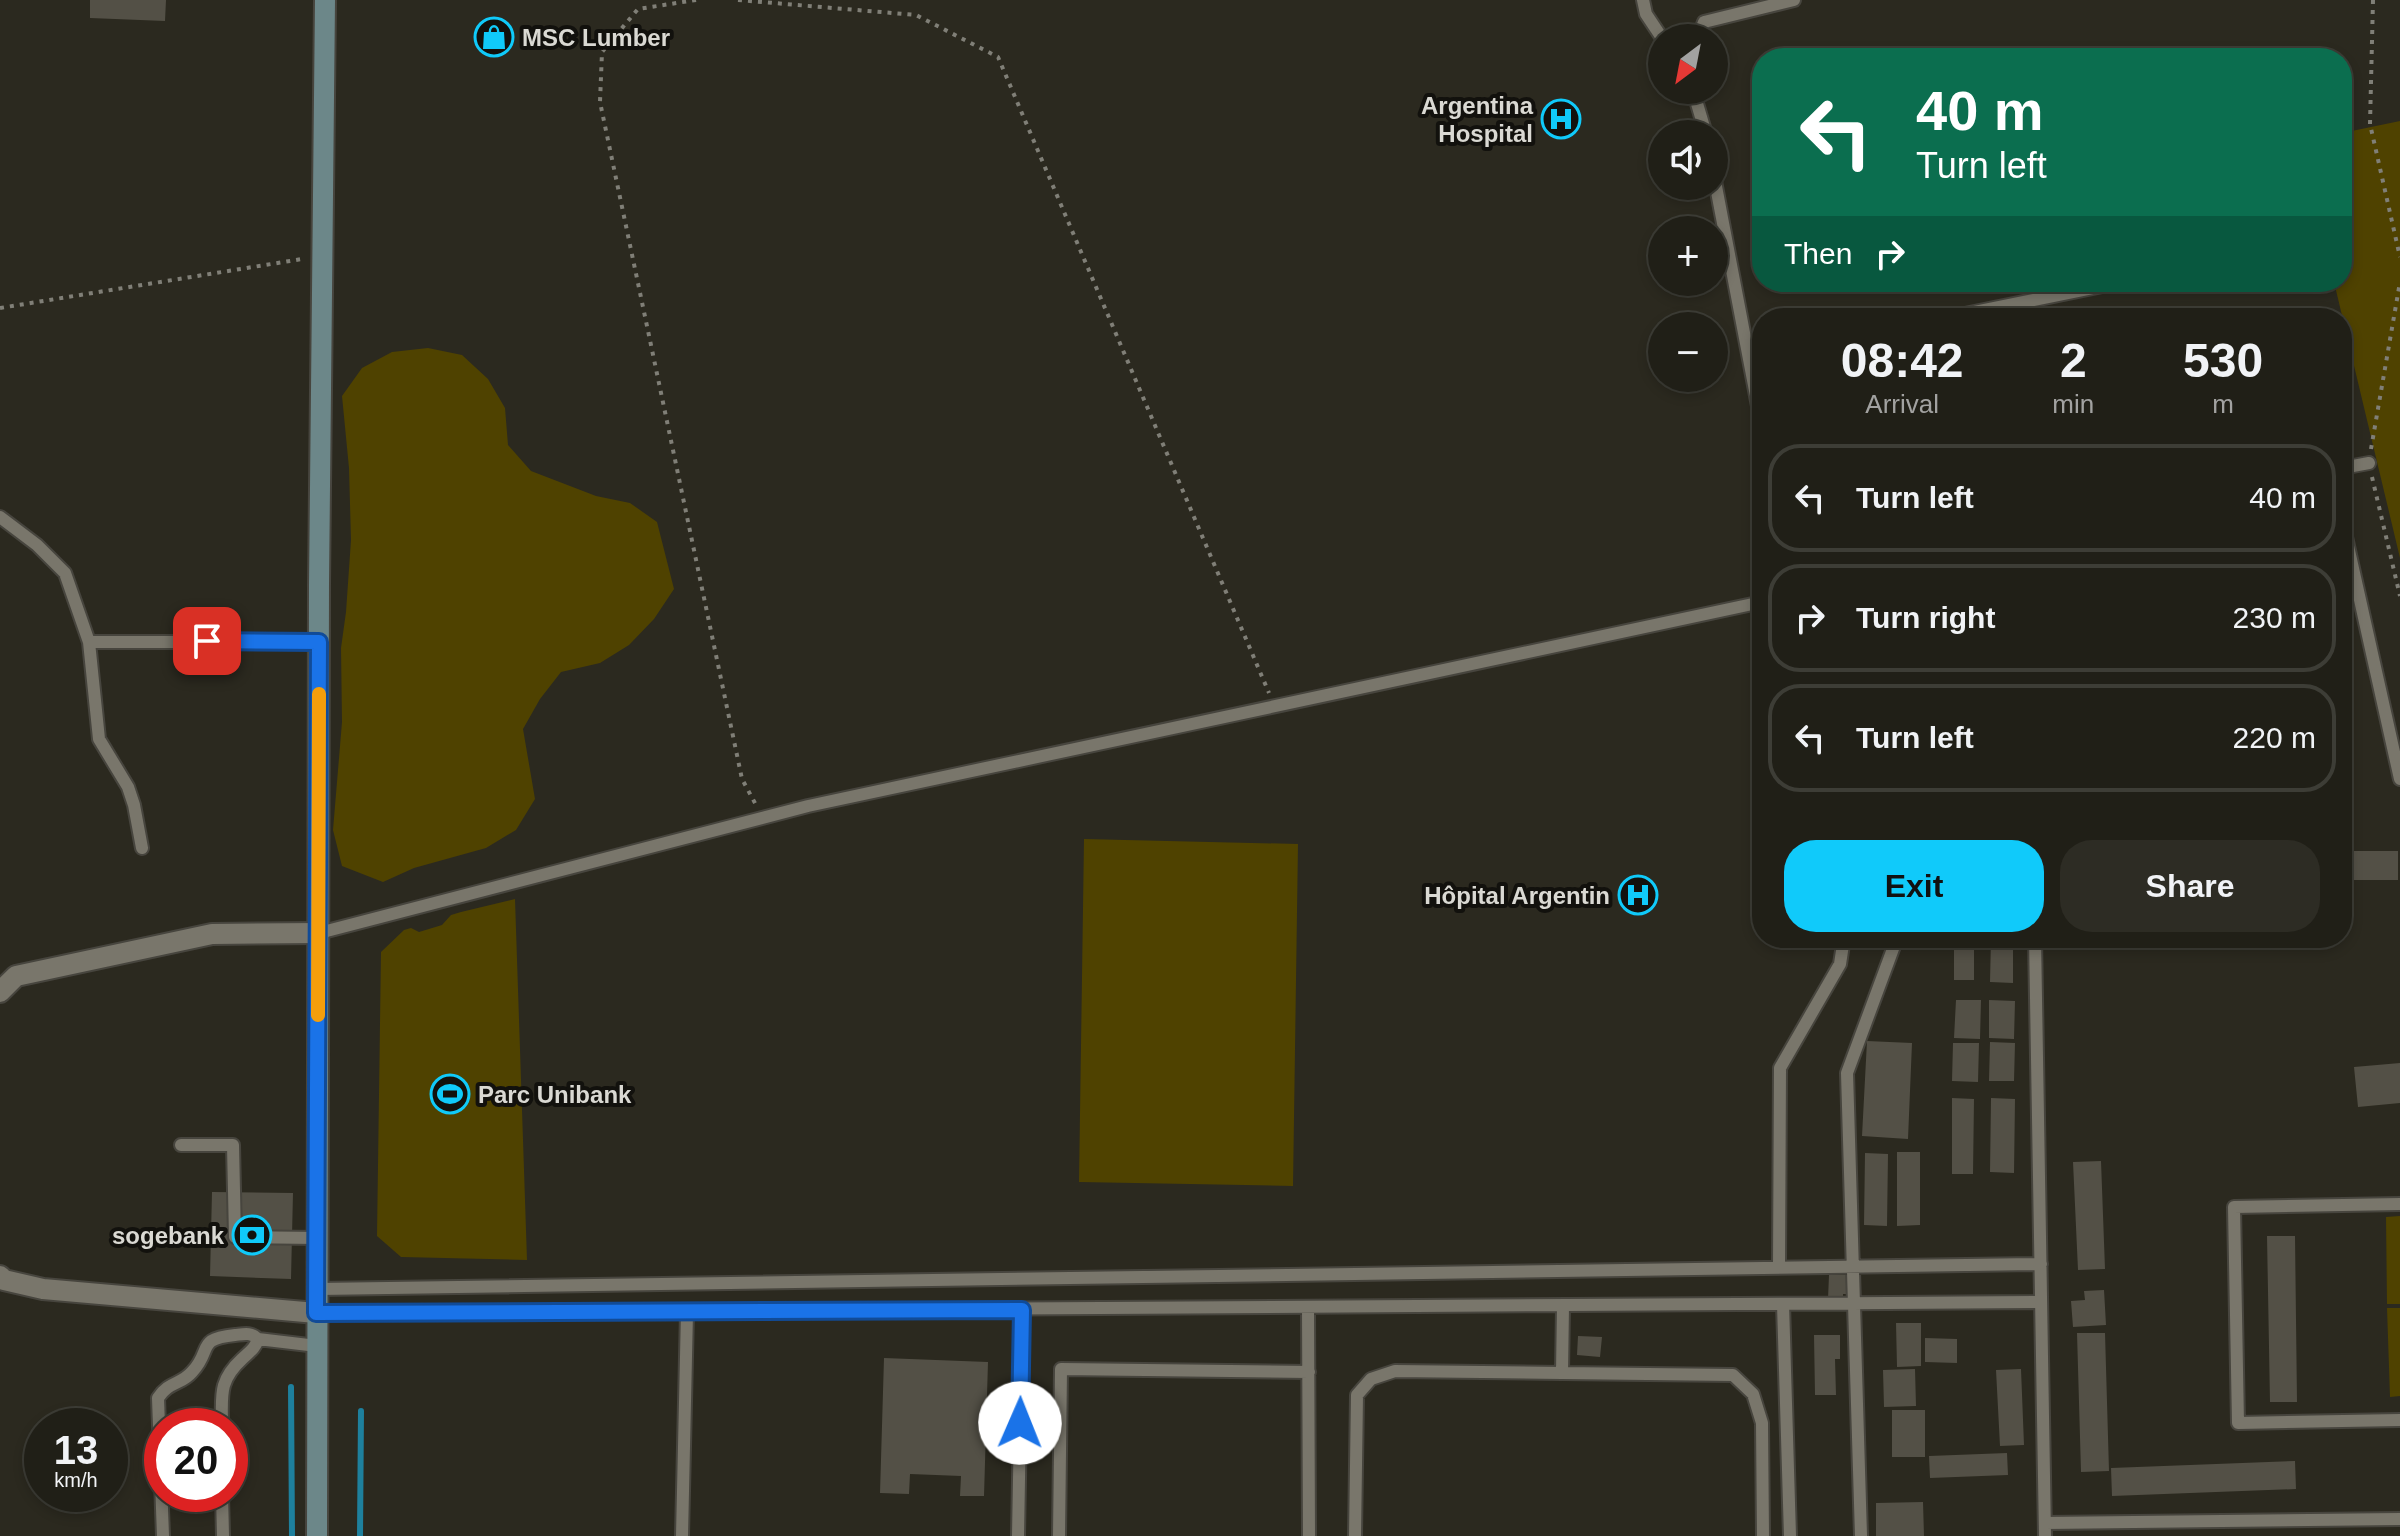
<!DOCTYPE html>
<html lang="en">
<head>
<meta charset="utf-8">
<style>
	body { margin:0; font-family:Arial,sans-serif; background:#2d2c24; color:#f1f3f6; height:100vh; display:flex; flex-direction:column; font-size:30px; white-space:nowrap }
	* { box-sizing:border-box; margin:0 }
	p { font-size:26px; color:#a2a2a1 }
	.icon { flex:none; width:44px; height:44px; fill:none; stroke:currentColor; stroke-width:2; stroke-linecap:round; stroke-linejoin:round }
	.map { position:relative; flex:1; overflow:hidden }
	.side { position:absolute; left:1752px; top:308px; width:600px; height:640px; display:flex; flex-direction:column; background:#201f17; border-radius:32px; box-shadow:0 4px 12px #0003,0 0 0 2px #3d3d36 }
	.side>* { flex:none }
	.guide { position:absolute; left:1752px; top:48px; width:600px; height:244px; border-radius:32px; box-shadow:0 4px 12px #0003,0 0 0 2px #3d3d36; background:#0b6e4f; color:#fff; overflow:hidden }
	.needle { width:52px; rotate:212deg }
	.fabs { position:absolute; left:1648px; top:24px; display:grid; gap:16px }
	.fabs a { display:grid; place-items:center; width:80px; height:80px; border-radius:50%; background:#201f17; box-shadow:0 4px 12px #0003,0 0 0 2px #3d3d36; font-size:40px }
	.speed { position:absolute; left:24px; top:1408px; display:flex; gap:16px; font-size:40px; font-weight:700; text-align:center }
	.speed>* { display:grid; place-content:center; width:104px; height:104px; border-radius:50%; background:#201f17; box-shadow:0 4px 12px #0003,0 0 0 2px #3d3d36; line-height:1 }
	.speed small { font-size:20px; font-weight:400 }
	.speed .limit { border:12px solid #d22; background:#fff; color:#111 }
	.pin { position:absolute; display:grid; place-items:center; width:68px; height:68px; color:#fff; margin:-34px; border-radius:16px; box-shadow:0 4px 12px #0006 }
	.me { position:absolute; width:88px; margin:-44px; rotate:1deg; stroke-linejoin:round; filter:drop-shadow(0 0 6px #0008) }
	.turn { display:flex; align-items:center; gap:28px; height:168px; padding:0 32px; font-size:36px }
	.turn .icon { width:104px; height:104px; stroke-width:2.5 }
	.turn b { display:block; font-size:56px; line-height:68px }
	.then { display:flex; align-items:center; height:76px; padding:0 32px; background:#0003; gap:16px; font-size:30px }
	.eta { display:flex; justify-content:space-evenly; align-items:center; height:136px; text-align:center }
	.eta b { font-size:48px; font-weight:800; line-height:56px }
	.action { display:flex; gap:16px; margin-top:auto; padding:16px 32px }
	.action a { flex:1; height:92px; border-radius:32px; background:#10cafa; color:#111; font-size:32px; font-weight:800; line-height:92px; text-align:center }
	.action a+a { background:#2d2c24; color:#f1f3f6 }
	ul { padding:0; list-style:none }
	li { display:flex; align-items:center; gap:24px; height:108px; margin:0 16px 12px; padding:0 16px; border:4px solid #3d3d36; border-radius:32px }
	li div { flex:1 }
	li b { display:block; font-size:30px }
	li em { font-style:normal }
	.map>svg:first-child { display:block }
</style>
</head>
<body>
<div class="map">
<svg width="2400" height="1536" viewBox="0 0 2400 1536">
	<rect width="100%" height="100%" fill="#2b291f"/>
	<path fill="#4f4200" d="M2400,121V558L2334,282H2342V133Z
		M428,348L462,355L488,379L505,408L508,445L531,471L596,496L630,503L657,522L674,589L654,619L629,645L600,663L561,672L540,699L523,729L535,799L516,830L486,848L414,868L383,882L342,866L333,830L342,722L341,648L346,612L351,540L349,468L342,396L362,368L392,352Z
		M1084,839L1298,844L1293,1186L1079,1182Z
		M515,899L527,1260L401,1257L377,1236L381,952L404,930L411,928L419,932L442,925L451,915L461,912Z
		M2400,1216V1304H2387L2386,1217Z
		M2387,1308H2400V1396L2390,1397Z"/>
	<g fill="none" stroke-linecap="round" stroke-linejoin="round">
		<path stroke="#1e809d" stroke-width="6" d="M291,1387L292,1536
			M360,1536L361,1411"/>
	</g>
	<path fill="#535046" d="M90,0H166L165,21L90,18Z
		M2342,570H2346V612H2342Z
		M2342,626H2352V641H2342Z
		M2342,851H2398V880H2342Z
		M1954,938H1974V980H1954Z
		M1991,938H2013V983L1990,982Z
		M2158,938H2229V944L2158,943Z
		M1956,1000H1981L1980,1039L1954,1038Z
		M1989,1000L2015,1001L2014,1039L1989,1038Z
		M1867,1041L1912,1043L1908,1139L1862,1136Z
		M1990,1042L2015,1043L2014,1081H1989Z
		M1953,1043H1979L1978,1082L1952,1081Z
		M2400,1063V1103L2358,1107L2354,1067Z
		M1952,1098L1974,1099L1973,1174H1952Z
		M1991,1098L2015,1099L2014,1173L1990,1172Z
		M1897,1152H1920V1225L1897,1226Z
		M1865,1153L1888,1154L1887,1226L1864,1225Z
		M2101,1161L2105,1269L2078,1270L2073,1162Z
		M212,1192L293,1193L291,1279L210,1276Z
		M2267,1236H2295L2297,1402H2270Z
		M1829,1275H1848V1294H1843V1298L1828,1299Z
		M2104,1290L2106,1325L2073,1327L2071,1301L2085,1300L2084,1291Z
		M1896,1323H1921V1366L1897,1367Z
		M2077,1333H2105L2109,1471L2081,1472Z
		M1814,1335H1840V1359H1835L1836,1395H1815Z
		M1578,1336L1602,1337L1600,1357L1577,1355Z
		M1925,1338L1957,1339V1363L1925,1362Z
		M884,1358L988,1362L984,1496H960L961,1476L910,1474L909,1494L880,1493Z
		M1915,1369L1916,1406L1884,1407L1883,1370Z
		M2021,1369L2024,1445L2000,1446L1996,1370Z
		M1892,1410H1925V1457H1892Z
		M2007,1453L2008,1475L1930,1478L1929,1456Z
		M2295,1461L2296,1489L2112,1496L2111,1468Z
		M1923,1502L1924,1536H1876V1503Z"/>
	<g fill="none" stroke-linecap="round" stroke-linejoin="round">
		<defs>
			<path id="lane" d="M1643,0L1646,14L1662,38
				M1698,38L1704,22L1794,0
				M1693,90L1706,134
				M1714,176L1762,427
				M1945,318L2122,282
				M2342,468L2369,463
				M0,517L37,545L65,573L89,642
				M2342,536L2346,537L2400,779
				M142,848L134,805L128,787L99,739L89,642H319
				M319,933L808,806L1762,602
				M2035,938L2045,1536
				M181,1145H233L235,1237L318,1238
				M2400,1204L2234,1207L2238,1423L2400,1420
				M1779,1266L1780,1068L1840,964L1844,938
				M318,1289L2041,1264
				M1783,1304L1790,1536
				M1308,1308L1309,1536
				M316,1313L2041,1302
				M1562,1373L1733,1375L1753,1394L1762,1423L1763,1536
				M222,1426C222,1396 218,1381 242,1359C249,1352 255,1349 258,1339
				M222,1494L223,1536
				M2045,1523L2400,1519
				M163,1536L158,1398C169,1381 181,1385 192,1372C213,1350 195,1339 235,1335C244,1334 251,1332 258,1339L317,1346
				M682,1536L687,1312
				M1018,1536L1022,1310
				M1059,1536L1061,1369L1309,1372
				M1355,1536L1357,1395L1371,1379L1395,1371L1562,1373L1563,1306
				M1861,1536L1847,1073L1897,938"/>
			<path id="street" d="M0,992L16,976L212,934L319,933
				M0,1276L4,1280L43,1289L316,1313"/>
			<path id="secondary" d="M317,1536L319,585L325,0"/>
		</defs>
		<use href="#lane" stroke="#47453e" stroke-width="16"/>
		<use href="#street" stroke="#47453e" stroke-width="24"/>
		<use href="#secondary" stroke="#47453e" stroke-width="24"/>
		<path stroke="#807f77" stroke-width="4" stroke-dasharray="4 6" stroke-linecap="butt" d="M696,0L638,9L602,52L600,102L742,779L756,805
			M738,0L916,15L998,57L1269,693
			M2373,0L2370,124L2400,257
			M0,308L302,259
			M2371,449L2400,282
			M2372,477L2400,596"/>
		<use href="#lane" stroke="#79766b" stroke-width="12"/>
		<use href="#street" stroke="#79766b" stroke-width="20"/>
		<use href="#secondary" stroke="#6c8789" stroke-width="20"/>
	</g>
	<g fill="none" stroke-linecap="round" stroke-linejoin="round">
		<defs>
			<path id="route" d="M207,641L319,642L316,1313L1022,1310L1020,1423"/>
		</defs>
		<use href="#route" stroke="#114b97" stroke-width="20"/>
		<use href="#route" stroke="#1a73e8" stroke-width="14"/>
		<path stroke="#f59e0b" stroke-width="14" d="M318,1015L319,694"/>
	</g>
	<defs>
		<symbol id="shop-ring" viewBox="-11 -11 22 22"><circle r="9.5" fill="#12110d" stroke="#10cafa" stroke-width="1.5"/><path d="M-5-2.5h2.3a2.7 3.5 0 0 1 5.4 0H5L5.5 6h-11ZM-1.5-2.5h3a1.5 2.3 0 0 0-3 0Z" fill="#10cafa"/></symbol>
		<symbol id="hospital-ring" viewBox="-11 -11 22 22"><circle r="9.5" fill="#12110d" stroke="#10cafa" stroke-width="1.5"/><path d="M-5-5h3v3.5h4V-5h3V5h-3V1.5h-4V5h-3Z" fill="#10cafa"/></symbol>
		<symbol id="stadium-ring" viewBox="-11 -11 22 22"><circle r="9.5" fill="#12110d" stroke="#10cafa" stroke-width="1.5"/><path d="M0-5a6.5 5 0 1 0 0 10a6.5 5 0 1 0 0-10ZM-3.5-1.8h7v3.6h-7Z" fill="#10cafa"/></symbol>
		<symbol id="bank-ring" viewBox="-11 -11 22 22"><circle r="9.5" fill="#12110d" stroke="#10cafa" stroke-width="1.5"/><path d="M-6-4H6V4H-6ZM0-2.3a2.3 2.3 0 1 0 0 4.6a2.3 2.3 0 1 0 0-4.6Z" fill="#10cafa"/></symbol>
	</defs>
	<g fill-rule="evenodd">
		<use href="#shop-ring" x="472" y="15" width="44" height="44"/>
		<use href="#hospital-ring" x="1539" y="97" width="44" height="44"/>
		<use href="#hospital-ring" x="1616" y="873" width="44" height="44"/>
		<use href="#stadium-ring" x="428" y="1072" width="44" height="44"/>
		<use href="#bank-ring" x="230" y="1213" width="44" height="44"/>
	</g>
	<g text-anchor="middle" dominant-baseline="central" stroke-width="8" stroke-linejoin="round" paint-order="stroke">
		<g font-size="24" font-weight="bold" fill="#dad9d3" stroke="#12110d" text-anchor="end">
			<text x="522" y="37" text-anchor="start">MSC Lumber</text>
			<text x="1533" y="105">Argentina<tspan x="1533" dy="28">Hospital</tspan></text>
			<text x="1610" y="895">Hôpital Argentin</text>
			<text x="478" y="1094" text-anchor="start">Parc Unibank</text>
			<text x="224" y="1235">sogebank</text>
		</g>
	</g>
</svg>
<div class="fabs">
<a><svg class="needle" viewBox="-14 -14 28 28"><path d="M0-13l5 13h-10z" fill="#e53935"/><path d="M0 13l5-13h-10z" fill="#a2a2a1"/></svg></a>
<a><svg class="icon" aria-label="sound" viewBox="0 0 24 24"><path d="M4 9h4l5-4v14l-5-4H4zM17 9q2 3 0 6"/></svg></a>
<a>+</a>
<a>−</a>
</div>
<div class="speed"><div>13<small>km/h</small></div><div class="limit">20</div></div>
<div class="pin" style="left:207px;top:641px;background:#d93025"><svg class="icon" aria-label="arrive" viewBox="0 0 24 24"><path d="M6 21V4h12l-3 4 3 4H6"/></svg></div>
<svg class="me" style="left:1020px;top:1423px" viewBox="-20 -20 40 40"><circle r="19" fill="#fff"/><path d="M0-13L10 11 0 6-10 11z" fill="#1a73e8"/></svg>
<div class="guide">
<div class="turn"><svg class="icon" aria-label="left" viewBox="0 0 24 24"><path d="M17 20v-9H6M10 6l-5 5 5 5"/></svg><div><b>40 m</b>Turn left</div></div>
<div class="then">Then<svg class="icon" aria-label="right" viewBox="0 0 24 24"><path d="M7 20v-9h11M14 6l5 5-5 5"/></svg></div>
</div>
<section class="side">
<div class="eta">
<div><b>08:42</b><p>Arrival</p></div>
<div><b>2</b><p>min</p></div>
<div><b>530</b><p>m</p></div>
</div>
<ul>
<li><svg class="icon" aria-label="left" viewBox="0 0 24 24"><path d="M17 20v-9H6M10 6l-5 5 5 5"/></svg><div><b>Turn left</b></div><em>40 m</em></li>
<li><svg class="icon" aria-label="right" viewBox="0 0 24 24"><path d="M7 20v-9h11M14 6l5 5-5 5"/></svg><div><b>Turn right</b></div><em>230 m</em></li>
<li><svg class="icon" aria-label="left" viewBox="0 0 24 24"><path d="M17 20v-9H6M10 6l-5 5 5 5"/></svg><div><b>Turn left</b></div><em>220 m</em></li>
</ul>
<div class="action"><a>Exit</a><a>Share</a></div>
</section>
</div>
</body>
</html>
